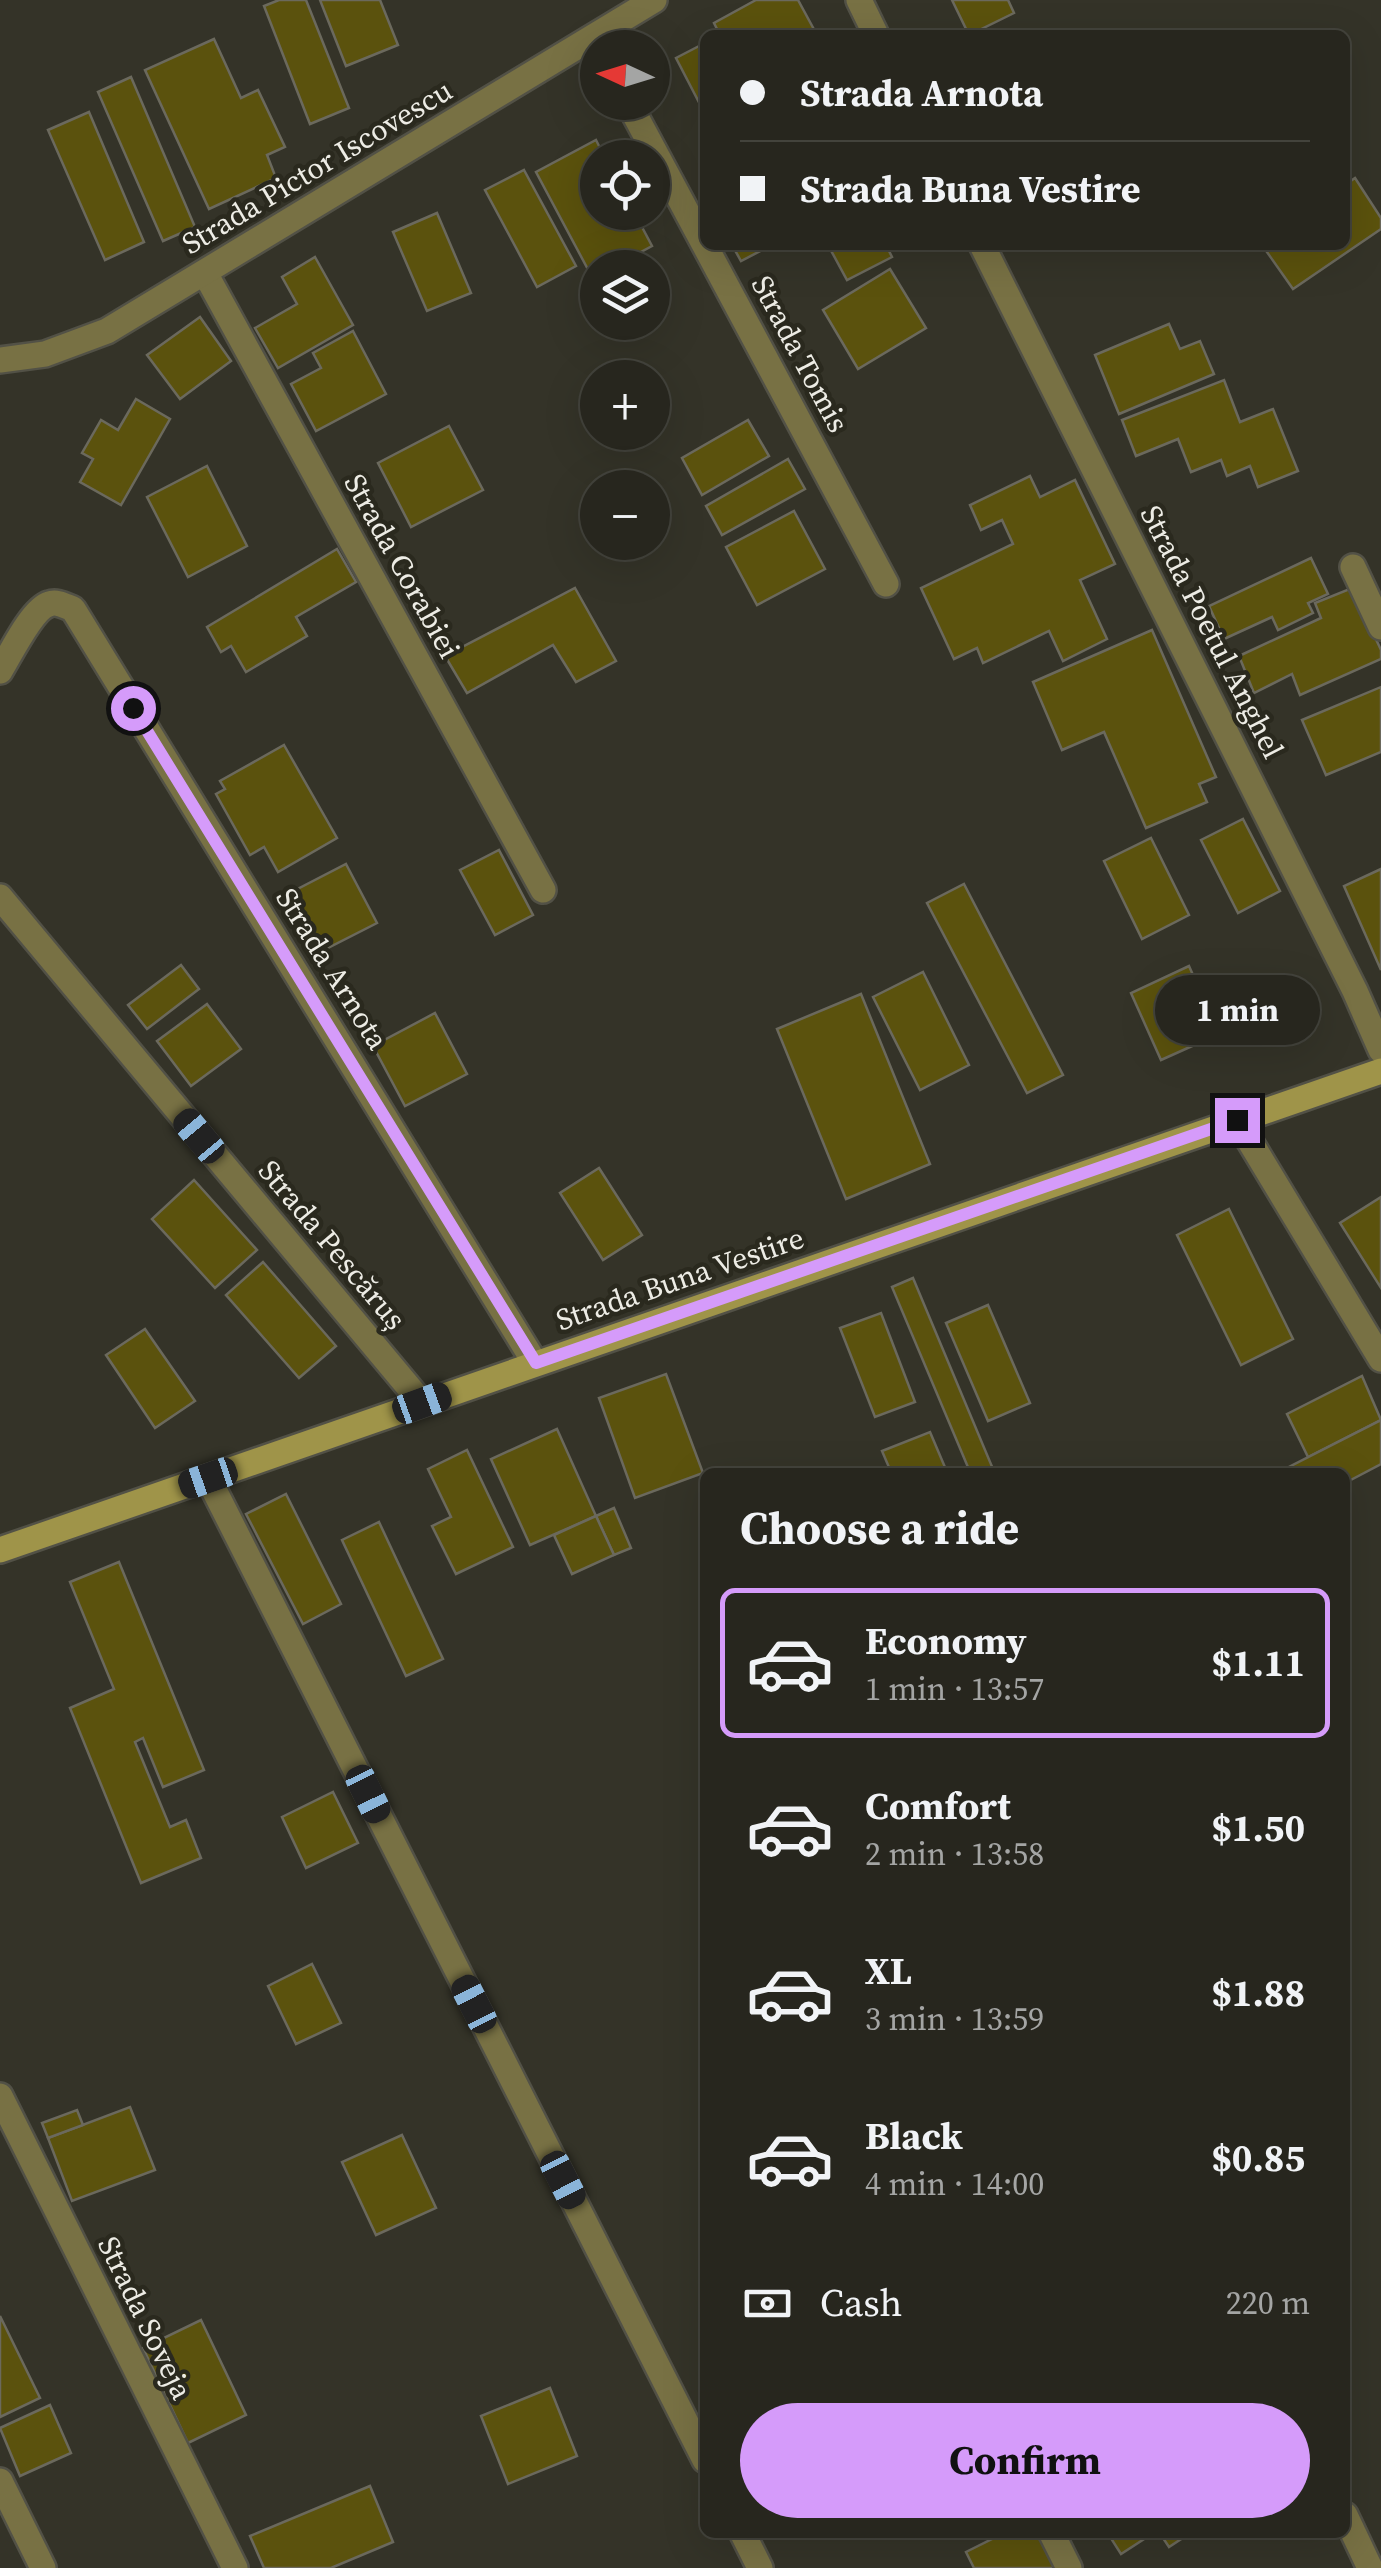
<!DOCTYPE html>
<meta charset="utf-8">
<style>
:root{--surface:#27261e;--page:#33322b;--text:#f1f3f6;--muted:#a4a5a4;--line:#43433c;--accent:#d59bfa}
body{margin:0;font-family:"Source Serif 4",serif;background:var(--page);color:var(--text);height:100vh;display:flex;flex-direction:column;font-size:38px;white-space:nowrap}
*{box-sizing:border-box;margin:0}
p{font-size:32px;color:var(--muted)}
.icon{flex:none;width:55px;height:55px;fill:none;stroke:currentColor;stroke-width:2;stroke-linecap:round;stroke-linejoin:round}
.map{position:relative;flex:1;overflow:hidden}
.panel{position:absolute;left:700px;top:1468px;width:650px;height:1070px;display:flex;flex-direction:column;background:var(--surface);border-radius:15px;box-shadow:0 10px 40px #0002,0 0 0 2px var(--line)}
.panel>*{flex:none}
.guide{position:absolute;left:700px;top:30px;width:650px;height:220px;border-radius:15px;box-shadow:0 10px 40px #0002,0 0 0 2px var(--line);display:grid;align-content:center;height:220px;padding:0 40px;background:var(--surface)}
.needle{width:65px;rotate:274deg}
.fabs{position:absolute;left:580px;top:30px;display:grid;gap:20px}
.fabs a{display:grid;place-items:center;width:90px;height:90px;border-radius:50%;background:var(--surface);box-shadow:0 10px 40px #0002,0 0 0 2px var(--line);font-size:50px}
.end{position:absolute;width:45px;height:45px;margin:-22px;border:12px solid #d59bfa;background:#111;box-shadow:0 0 0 5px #111}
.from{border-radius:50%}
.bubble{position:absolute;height:70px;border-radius:35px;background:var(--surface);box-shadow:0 10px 40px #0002,0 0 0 2px var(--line);font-size:32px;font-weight:700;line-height:70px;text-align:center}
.car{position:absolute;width:30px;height:60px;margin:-30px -15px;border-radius:12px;box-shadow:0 0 8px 2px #0007;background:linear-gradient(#222 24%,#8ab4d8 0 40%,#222 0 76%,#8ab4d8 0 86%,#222 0)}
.guide b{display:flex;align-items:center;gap:35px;height:95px;font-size:38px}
.guide b+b{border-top:2px solid var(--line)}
.guide i{width:25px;height:25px;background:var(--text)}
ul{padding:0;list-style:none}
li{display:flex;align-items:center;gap:30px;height:150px;margin:0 20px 15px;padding:0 20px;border:5px solid transparent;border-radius:15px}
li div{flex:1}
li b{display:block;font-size:38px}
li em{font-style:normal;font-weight:700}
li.on{border-color:var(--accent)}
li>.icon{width:90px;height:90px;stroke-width:1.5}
h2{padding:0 40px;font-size:45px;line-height:120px}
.pay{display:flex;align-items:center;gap:25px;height:110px;padding:0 40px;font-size:38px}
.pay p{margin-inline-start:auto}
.cta{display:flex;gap:20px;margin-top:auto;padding:20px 40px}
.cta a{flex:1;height:115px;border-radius:60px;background:var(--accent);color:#111;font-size:40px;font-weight:700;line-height:115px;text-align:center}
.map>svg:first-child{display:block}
.building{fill:#5b520d;stroke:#6b695d;stroke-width:2.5}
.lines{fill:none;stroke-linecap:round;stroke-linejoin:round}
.street-casing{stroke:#525146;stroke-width:30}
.secondary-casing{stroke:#525146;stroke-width:30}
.street{stroke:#787144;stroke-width:25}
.secondary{stroke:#9f9449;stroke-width:25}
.route{stroke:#d59bfa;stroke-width:12}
.labels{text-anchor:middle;stroke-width:9;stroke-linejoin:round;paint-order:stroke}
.street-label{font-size:30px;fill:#edece5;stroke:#2a291e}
</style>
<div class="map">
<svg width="1381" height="2568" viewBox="0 0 1381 2568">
<rect width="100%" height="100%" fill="#343328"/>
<g class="building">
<path d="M279 0H306L349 108 310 124 264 6Z"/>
<path d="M320 0H380L398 45 346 66Z"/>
<path d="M756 0H798L817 35H720L714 23Z"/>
<path d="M952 0H1008L1014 13 969 35Z"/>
<path d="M214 39 241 98 258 90 285 147 267 155 276 178 209 209 145 70Z"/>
<path d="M705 43V114L676 58Z"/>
<path d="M131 77 195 227 163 241 98 92Z"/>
<path d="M89 112 144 242 105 260 48 130Z"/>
<path d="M596 140 605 158H598V212H634L652 246 611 268H598V275L592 277 536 172Z"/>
<path d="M524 170 576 266 537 287 485 190Z"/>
<path d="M1355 178 1381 218V229L1293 289 1262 245H1345V185Z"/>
<path d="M437 213 471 293 427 311 393 232Z"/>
<path d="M732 245H772L741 261Z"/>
<path d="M828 245H886L892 257 847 280Z"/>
<path d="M315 257 353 325 278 368 255 328 297 304 282 277Z"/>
<path d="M890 269 926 328 858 369 823 310Z"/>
<path d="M200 317 231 361 180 399 147 355Z"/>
<path d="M1169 324 1180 349 1200 341 1214 374 1119 414 1095 355Z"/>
<path d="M353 331 386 394 316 431 291 384 321 368 313 353Z"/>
<path d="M1224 380 1240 422 1273 409 1298 471 1258 487 1250 466 1227 476 1221 460 1191 472 1178 439 1136 456 1122 420Z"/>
<path d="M136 399 170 419 121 505 80 482 93 459 82 453 101 420 118 430Z"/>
<path d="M748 420 769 456 702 495 682 458Z"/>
<path d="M449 426 483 490 411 527 378 463Z"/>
<path d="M788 459 805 489 722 535 706 506Z"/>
<path d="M207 466 247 546 188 577 147 497Z"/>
<path d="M1030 476 1040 497 1075 480 1115 564 1080 580 1107 639 1063 661 1049 631 983 663 977 648 954 659 921 588 1013 544 1002 520 981 530 970 505Z"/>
<path d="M794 511 825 569 757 605 726 547Z"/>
<path d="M337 549 356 582 296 617 307 636 246 672 231 646 221 652 207 627Z"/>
<path d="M1311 558 1328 594 1308 603 1313 613 1278 630 1272 617 1224 639 1209 606Z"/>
<path d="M575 588 616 661 576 682 553 645 467 693 445 656Z"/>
<path d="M1352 588 1381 650V659L1300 695 1292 674 1254 693 1239 656 1321 618 1315 603Z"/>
<path d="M1152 630 1216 777 1199 784 1207 802 1146 828 1104 732 1062 750 1033 682Z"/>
<path d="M1381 687V752L1326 775 1302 720Z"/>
<path d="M284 745 337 838 278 872 264 847 250 855 216 794 225 789 220 781Z"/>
<path d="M1243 819 1280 891 1238 913 1201 840Z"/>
<path d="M1151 838 1189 915 1142 939 1104 861Z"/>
<path d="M499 850 533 915 495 935 460 870Z"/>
<path d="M346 864 377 923 314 955 284 896Z"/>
<path d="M1381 869V970L1344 886Z"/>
<path d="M964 884 1063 1075 1027 1093 927 903Z"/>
<path d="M181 965 199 989 147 1029 128 1005Z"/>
<path d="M1189 966 1219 1034 1161 1060 1131 993Z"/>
<path d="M923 972 969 1065 920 1090 873 997Z"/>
<path d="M861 994 930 1164 846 1199 777 1029Z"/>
<path d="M207 1004 241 1049 191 1086 157 1041Z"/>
<path d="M435 1013 467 1074 405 1106 373 1046Z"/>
<path d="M599 1168 642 1235 603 1260 560 1193Z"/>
<path d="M194 1180 257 1250 215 1288 152 1219Z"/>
<path d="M1381 1197V1288L1340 1223Z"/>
<path d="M1229 1209 1293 1339 1241 1365 1177 1235Z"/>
<path d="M263 1262 336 1346 299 1378 226 1295Z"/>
<path d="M913 1278 993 1469 986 1472H970L892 1287Z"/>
<path d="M988 1305 1030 1403 988 1421 946 1323Z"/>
<path d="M881 1313 915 1402 875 1417 840 1328Z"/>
<path d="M145 1329 195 1401 155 1428 106 1355Z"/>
<path d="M666 1374 703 1473 635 1498 599 1398Z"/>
<path d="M1362 1376 1381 1420 1308 1457 1287 1414Z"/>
<path d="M1381 1420V1464L1345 1483V1472H1287L1285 1469Z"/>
<path d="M557 1429 596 1516 530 1545 491 1459Z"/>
<path d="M930 1432 947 1472H891L882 1451Z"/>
<path d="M467 1450 513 1547 456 1574 432 1526 451 1517 428 1469Z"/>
<path d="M286 1494 341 1604 303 1624 246 1514Z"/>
<path d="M614 1508 631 1548 614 1555 596 1516Z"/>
<path d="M596 1516 614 1555 572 1574 554 1535Z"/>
<path d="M379 1522 443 1659 406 1676 342 1540Z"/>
<path d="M119 1562 204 1770 163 1787 143 1738 135 1742 170 1827 186 1820 201 1858 141 1883 70 1708 114 1689 70 1582Z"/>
<path d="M333 1792 358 1843 306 1868 282 1817Z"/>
<path d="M312 1964 341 2023 296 2044 268 1986Z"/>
<path d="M130 2107 155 2170 72 2201 48 2138Z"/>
<path d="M77 2110 83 2125 48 2138 42 2123Z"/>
<path d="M402 2135 436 2208 376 2235 342 2162Z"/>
<path d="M0 2316 40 2398 0 2417Z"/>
<path d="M201 2320 246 2415 188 2443 143 2348Z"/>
<path d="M550 2388 577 2456 508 2484 481 2416Z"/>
<path d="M50 2405 71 2453 20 2476 0 2428Z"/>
<path d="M370 2486 393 2542 331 2568H264L250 2536Z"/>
<path d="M1006 2532H1039L1057 2568H974L966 2552Z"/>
<path d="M1107 2532H1155L1121 2554Z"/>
<path d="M1159 2532H1192L1169 2547Z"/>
</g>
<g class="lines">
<defs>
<g id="street">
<path d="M859 0 876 35"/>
<path d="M628 102 886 584"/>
<path d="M982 245 1355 991 1381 1050"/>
<path d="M205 273 543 890"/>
<path d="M0 360 45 354 107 331 654 0"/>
<path d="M1353 567 1381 627"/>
<path d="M0 671C10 655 32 609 49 604 57 601 65 606 73 609L535 1363"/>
<path d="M0 897 422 1403"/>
<path d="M1237 1120 1381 1359"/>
<path d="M208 1478 705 2460"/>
<path d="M0 2096 235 2568"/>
<path d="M0 2481 43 2568"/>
<path d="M1345 2515 1370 2568"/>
<path d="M742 2532 760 2568"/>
<path d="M1051 2532 1069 2568"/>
</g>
<path id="secondary" d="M0 1550 1381 1071"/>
</defs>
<use href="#street" class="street-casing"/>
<use href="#secondary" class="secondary-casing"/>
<use href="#street" class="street"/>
<use href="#secondary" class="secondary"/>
</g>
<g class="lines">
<path class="route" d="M133 708 536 1363 1237 1120"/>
</g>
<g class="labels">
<g class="street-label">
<text transform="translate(317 167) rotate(-31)" y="10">Strada Pictor Iscovescu</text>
<text transform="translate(800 354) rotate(62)" y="10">Strada Tomis</text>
<text transform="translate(402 566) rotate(61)" y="10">Strada Corabiei</text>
<text transform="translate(1212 632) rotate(63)" y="10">Strada Poetul Anghel</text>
<text transform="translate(332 969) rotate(58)" y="10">Strada Arnota</text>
<text transform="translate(332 1245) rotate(50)" y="10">Strada Pescăruș</text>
<text transform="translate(680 1279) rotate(-19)" y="10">Strada Buna Vestire</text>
<text transform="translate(145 2318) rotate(64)" y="10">Strada Soveja</text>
</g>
</g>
</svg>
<div class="fabs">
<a><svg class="needle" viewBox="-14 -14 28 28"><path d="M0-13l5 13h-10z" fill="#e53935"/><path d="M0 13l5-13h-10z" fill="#a4a5a4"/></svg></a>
<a><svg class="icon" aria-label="locate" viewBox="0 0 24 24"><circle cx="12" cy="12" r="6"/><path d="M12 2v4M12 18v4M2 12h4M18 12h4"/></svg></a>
<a><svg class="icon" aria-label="layers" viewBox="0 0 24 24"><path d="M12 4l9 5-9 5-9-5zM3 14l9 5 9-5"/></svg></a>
<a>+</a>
<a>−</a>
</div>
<i class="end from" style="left:133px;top:708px"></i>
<i class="end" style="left:1237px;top:1120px"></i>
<div class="bubble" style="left:1155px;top:975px;width:165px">1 min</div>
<i class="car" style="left:199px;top:1136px;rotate:320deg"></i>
<i class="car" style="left:422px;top:1403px;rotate:70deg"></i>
<i class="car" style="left:208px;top:1478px;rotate:251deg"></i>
<i class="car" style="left:368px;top:1794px;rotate:154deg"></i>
<i class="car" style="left:474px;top:2004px;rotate:333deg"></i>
<i class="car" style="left:563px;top:2180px;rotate:153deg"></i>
<div class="guide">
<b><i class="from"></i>Strada Arnota</b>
<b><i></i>Strada Buna Vestire</b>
</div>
<section class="panel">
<h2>Choose a ride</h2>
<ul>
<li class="on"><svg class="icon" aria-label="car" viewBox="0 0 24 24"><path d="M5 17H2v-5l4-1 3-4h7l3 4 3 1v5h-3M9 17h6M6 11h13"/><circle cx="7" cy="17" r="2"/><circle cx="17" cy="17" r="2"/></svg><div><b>Economy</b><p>1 min · 13:57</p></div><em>$1.11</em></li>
<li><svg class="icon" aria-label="car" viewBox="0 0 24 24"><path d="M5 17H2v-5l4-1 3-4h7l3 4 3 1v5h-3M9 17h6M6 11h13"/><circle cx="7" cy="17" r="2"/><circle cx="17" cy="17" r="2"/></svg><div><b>Comfort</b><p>2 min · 13:58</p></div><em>$1.50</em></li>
<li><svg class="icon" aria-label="car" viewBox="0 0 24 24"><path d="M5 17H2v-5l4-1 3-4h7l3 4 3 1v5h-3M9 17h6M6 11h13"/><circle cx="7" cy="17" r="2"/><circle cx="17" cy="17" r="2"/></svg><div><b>XL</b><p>3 min · 13:59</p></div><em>$1.88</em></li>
<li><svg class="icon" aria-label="car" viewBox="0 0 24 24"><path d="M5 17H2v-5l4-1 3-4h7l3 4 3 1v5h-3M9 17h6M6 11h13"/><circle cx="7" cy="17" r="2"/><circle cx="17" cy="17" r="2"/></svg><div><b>Black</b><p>4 min · 14:00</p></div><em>$0.85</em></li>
</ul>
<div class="pay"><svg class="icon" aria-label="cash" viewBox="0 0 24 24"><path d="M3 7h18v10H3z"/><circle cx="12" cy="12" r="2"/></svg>Cash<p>220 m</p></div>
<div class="cta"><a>Confirm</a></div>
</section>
</div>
